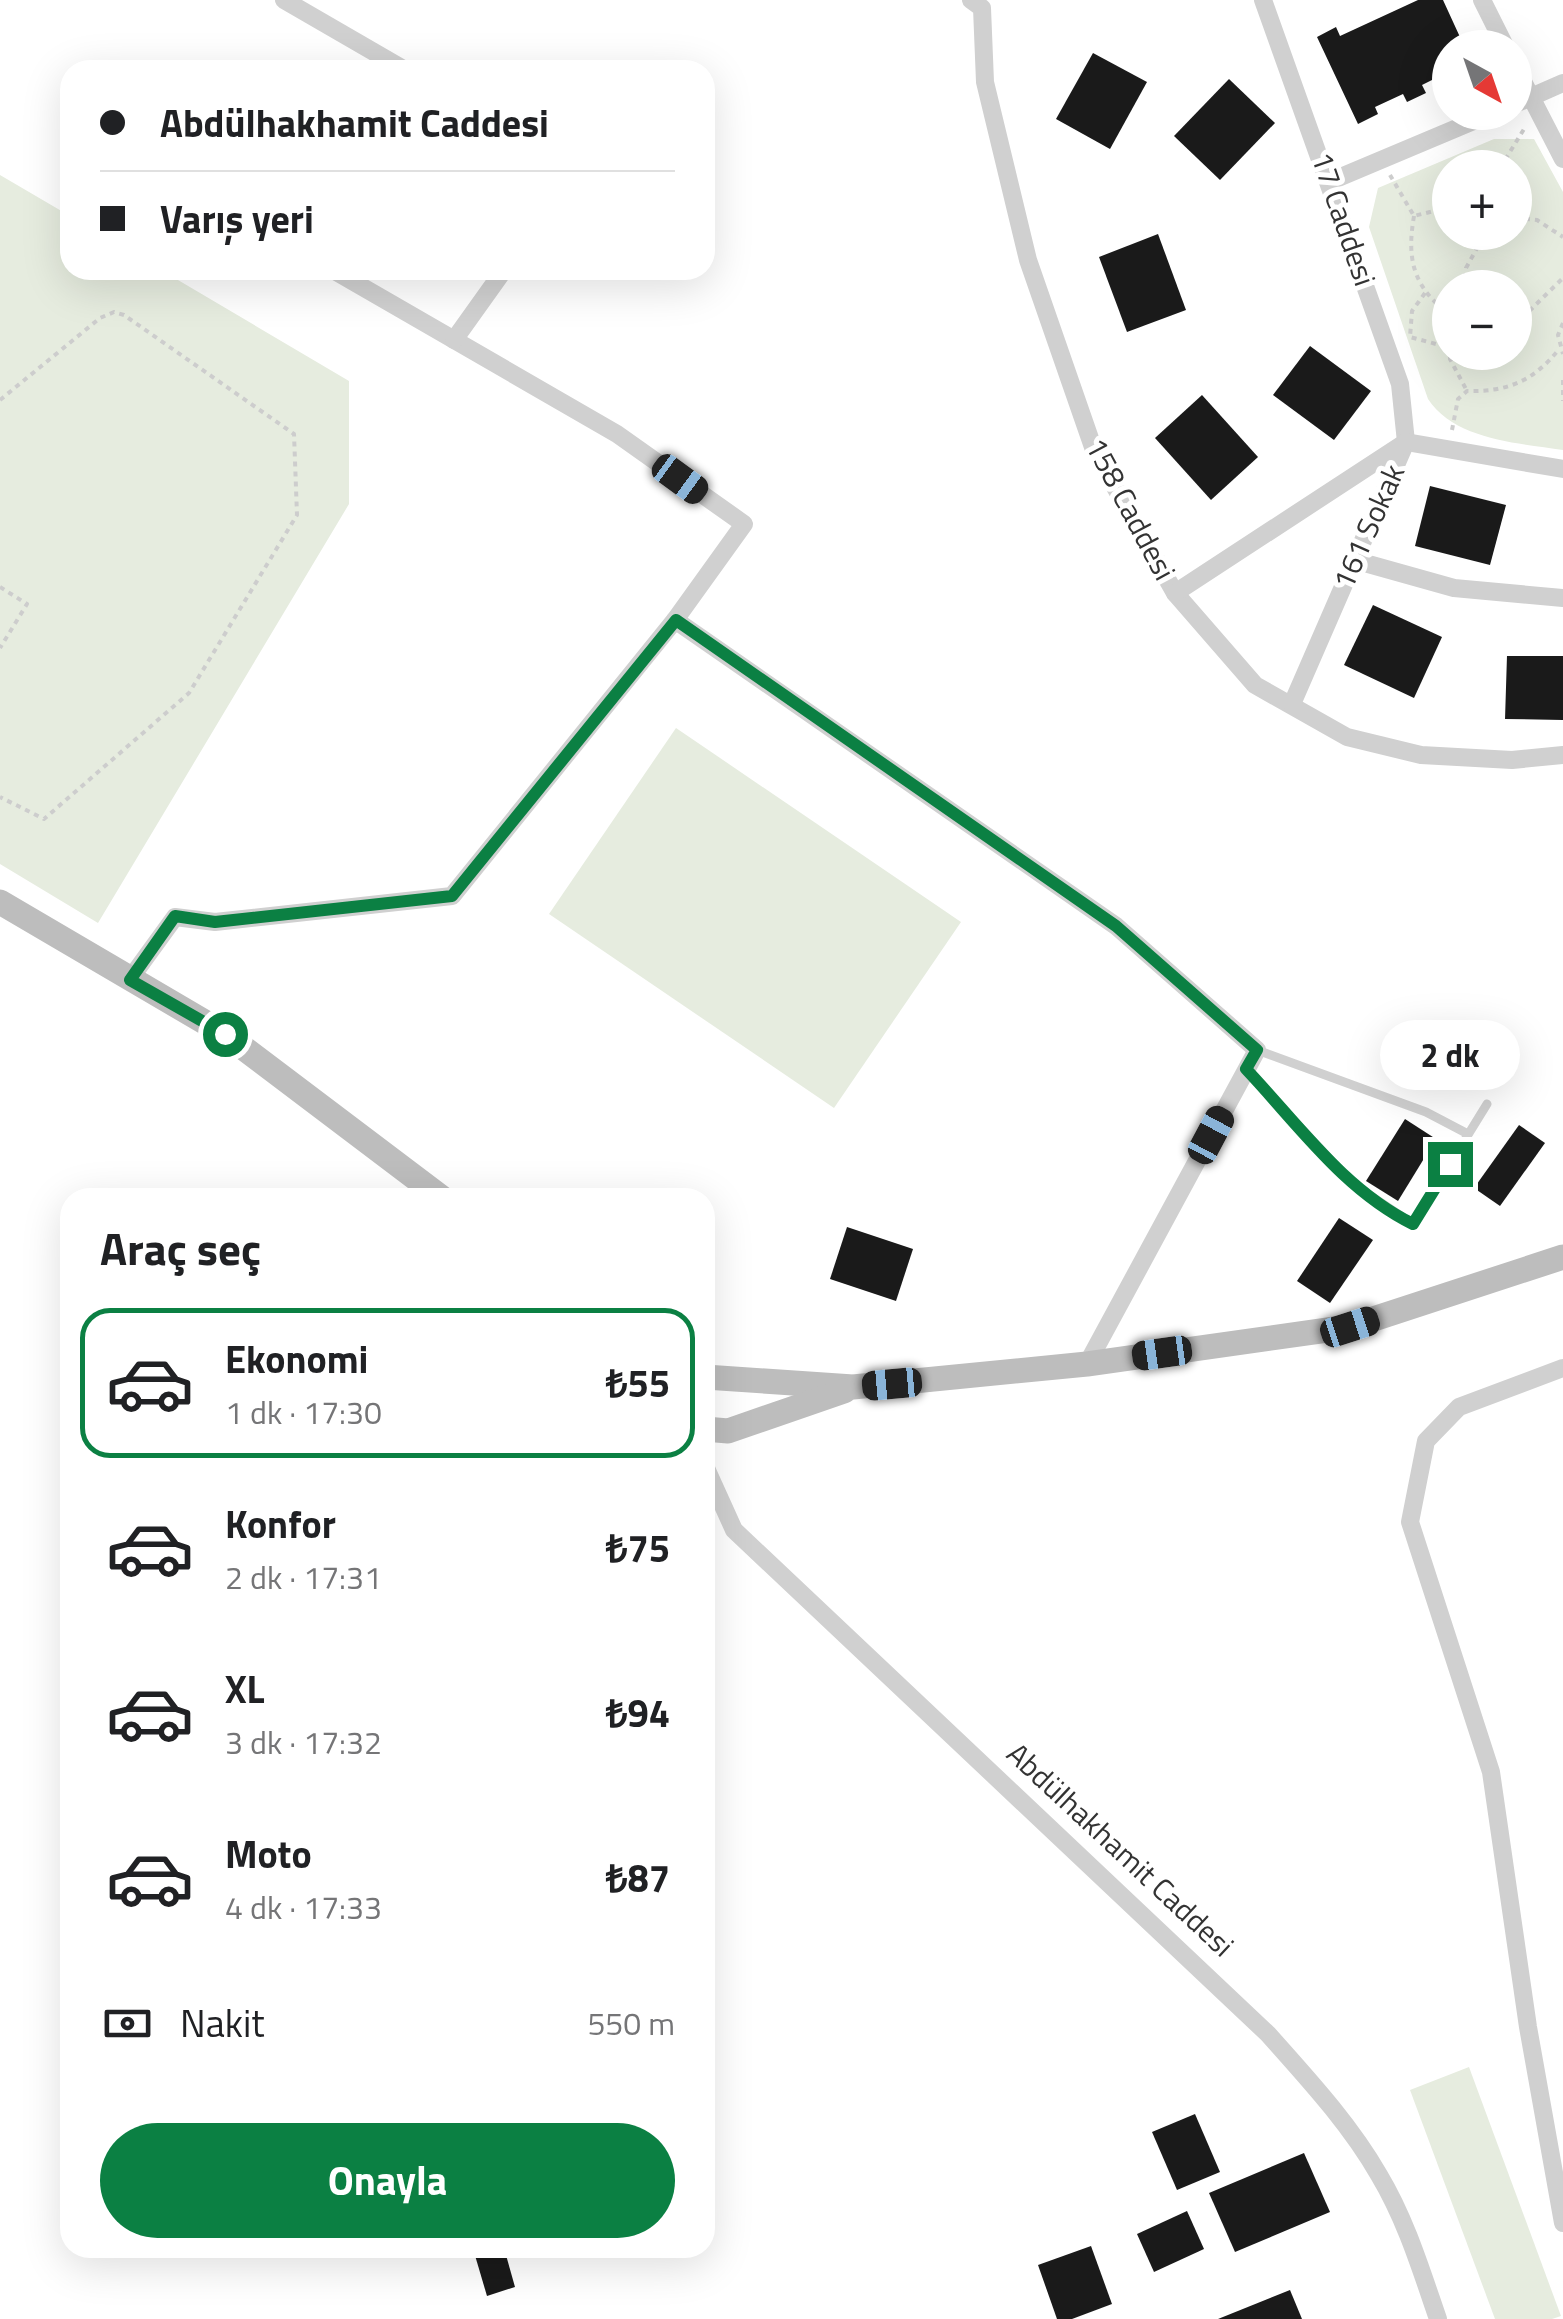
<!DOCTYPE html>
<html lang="tr">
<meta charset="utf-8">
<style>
:root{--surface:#fff;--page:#f2f2f2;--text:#202124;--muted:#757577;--line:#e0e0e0;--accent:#0b8043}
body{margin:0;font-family:"Titillium Web",sans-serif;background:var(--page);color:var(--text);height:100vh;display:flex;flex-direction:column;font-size:38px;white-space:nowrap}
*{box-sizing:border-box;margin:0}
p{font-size:32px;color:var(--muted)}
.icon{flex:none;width:55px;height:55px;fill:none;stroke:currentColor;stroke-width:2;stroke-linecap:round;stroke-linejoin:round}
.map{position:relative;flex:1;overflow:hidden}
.side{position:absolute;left:60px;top:1188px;width:655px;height:1070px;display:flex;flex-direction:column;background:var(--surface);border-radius:30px;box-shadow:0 10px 40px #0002}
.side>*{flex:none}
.banner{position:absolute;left:60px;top:60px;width:655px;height:220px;border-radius:30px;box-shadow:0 10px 40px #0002;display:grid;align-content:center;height:220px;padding:0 40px;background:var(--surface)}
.needle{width:65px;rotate:140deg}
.controls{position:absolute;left:1432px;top:30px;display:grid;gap:20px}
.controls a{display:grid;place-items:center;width:100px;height:100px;border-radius:50%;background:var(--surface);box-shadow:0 10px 40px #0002;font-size:50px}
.end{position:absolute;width:45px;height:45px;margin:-22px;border:12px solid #0b8043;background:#fff;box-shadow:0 0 0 5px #fff}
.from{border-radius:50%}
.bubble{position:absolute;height:70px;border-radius:35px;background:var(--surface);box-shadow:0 10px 40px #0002;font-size:32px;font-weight:700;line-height:70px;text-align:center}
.car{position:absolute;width:30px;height:60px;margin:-30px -15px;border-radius:12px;box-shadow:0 0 8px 2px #0007;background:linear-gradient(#222 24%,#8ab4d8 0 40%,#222 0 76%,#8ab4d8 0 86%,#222 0)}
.banner b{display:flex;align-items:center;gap:35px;height:95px;font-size:38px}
.banner b+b{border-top:2px solid var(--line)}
.banner i{width:25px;height:25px;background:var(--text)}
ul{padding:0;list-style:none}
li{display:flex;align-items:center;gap:30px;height:150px;margin:0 20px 15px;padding:0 20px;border:5px solid transparent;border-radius:30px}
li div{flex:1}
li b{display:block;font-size:38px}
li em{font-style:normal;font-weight:700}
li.on{border-color:var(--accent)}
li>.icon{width:90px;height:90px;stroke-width:1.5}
h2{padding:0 40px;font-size:45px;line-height:120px}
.pay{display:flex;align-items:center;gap:25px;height:110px;padding:0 40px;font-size:38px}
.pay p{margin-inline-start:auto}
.action{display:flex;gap:20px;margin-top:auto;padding:20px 40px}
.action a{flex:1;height:115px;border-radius:60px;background:var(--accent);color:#fff;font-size:40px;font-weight:700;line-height:115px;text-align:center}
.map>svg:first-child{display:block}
.green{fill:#e6ecdf;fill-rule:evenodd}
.building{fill:#1a1a1a}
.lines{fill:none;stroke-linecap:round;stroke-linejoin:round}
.path{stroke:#cdcdcd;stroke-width:4;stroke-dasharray:5 5;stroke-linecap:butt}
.service{stroke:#d0d0d0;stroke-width:9}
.minor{stroke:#d0d0d0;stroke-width:18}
.secondary{stroke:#bdbdbd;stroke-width:25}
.route{stroke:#0b8043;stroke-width:12}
.labels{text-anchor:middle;stroke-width:10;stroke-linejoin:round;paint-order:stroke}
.street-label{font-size:30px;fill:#333;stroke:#fff}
</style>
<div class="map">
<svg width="1563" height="2319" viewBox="0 0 1563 2319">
<rect width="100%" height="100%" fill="#fff"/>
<g class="green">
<path d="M1494 139H1534L1563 192V450C1518 443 1455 440 1428 399L1369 227 1378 188ZM1450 168H1515V232H1450ZM1450 288H1515V352H1450Z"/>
<path d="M0 175 70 216V270H161L349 381V504L98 923 0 864Z"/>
<path d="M676 728 961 922 834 1108 549 914Z"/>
<path d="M1469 2067 1561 2316 1552 2319H1495L1410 2090Z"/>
</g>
<g class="building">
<path d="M1418 0H1443L1465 48H1450V71L1422 85 1426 93 1407 102 1403 94 1375 107 1378 114 1358 124 1317 37 1336 27 1340 36Z"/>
<path d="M1093 53 1147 82 1110 149 1056 119Z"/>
<path d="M1229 79 1275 123 1220 180 1174 136Z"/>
<path d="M1158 234 1186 310 1127 332 1099 257Z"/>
<path d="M1310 346 1371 391 1334 440 1273 395Z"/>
<path d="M1202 395 1258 457 1211 500 1155 438Z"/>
<path d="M1430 486 1506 505 1490 565 1415 546Z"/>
<path d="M1373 605 1442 637 1414 698 1344 665Z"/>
<path d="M1507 656H1563V720L1505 719Z"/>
<path d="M1405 1119 1436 1139 1398 1201 1366 1181Z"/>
<path d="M1519 1125 1545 1143 1500 1206 1474 1188Z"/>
<path d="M1339 1218 1373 1240 1330 1303 1297 1281Z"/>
<path d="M847 1227 913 1249 896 1301 830 1279Z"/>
<path d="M1195 2114 1220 2172 1177 2190 1152 2132Z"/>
<path d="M1304 2153 1330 2212 1235 2252 1209 2193Z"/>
<path d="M1187 2211 1204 2249 1154 2272 1137 2234Z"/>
<path d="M1091 2246 1112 2304 1072 2319H1057L1038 2265Z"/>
<path d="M490 2248H504L515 2287 487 2296 474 2252Z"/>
<path d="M1290 2290 1302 2319H1218Z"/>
</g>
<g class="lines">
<g class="path">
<path d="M1500 168 1524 129"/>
<path d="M1390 175 1414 216 1450 207"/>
<path d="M1414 216C1408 251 1410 278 1437 304L1450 301"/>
<path d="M1515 218 1537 220 1563 237"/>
<path d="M1464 288 1466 268 1486 232"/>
<path d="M1425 293 1412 311 1410 337 1436 344 1448 341"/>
<path d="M1563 323 1558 335 1563 354"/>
<path d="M1515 325 1563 278"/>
<path d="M1450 337V359L1467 391"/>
<path d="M1563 380V401"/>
<path d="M0 400 100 318 114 312 124 315 294 434 297 515 189 693 44 819 0 797"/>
<path d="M1452 430 1458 399 1467 391C1507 392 1534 381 1559 349"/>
<path d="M0 587 27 604 0 648"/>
</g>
<g class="service">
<path d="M1257 1050 1426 1112 1468 1134"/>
<path d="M1246 1069 1353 1184 1413 1224 1487 1104"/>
</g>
<g class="minor">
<path d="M284 0 405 70"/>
<path d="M971 0 982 8 985 82 1028 260 1094 450 1175 593 1255 685 1347 737 1421 755 1512 760 1563 755"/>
<path d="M1263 0 1400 384 1406 442 1292 704"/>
<path d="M1482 0 1506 48"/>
<path d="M1515 66 1563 159"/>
<path d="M1515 104 1563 83"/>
<path d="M1331 181 1495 112"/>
<path d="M333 270 617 434 744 524 675 620"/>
<path d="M454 340 504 270"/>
<path d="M1406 442 1563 469"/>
<path d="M1354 560 1454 588 1563 598"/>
<path d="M1175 593 1406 442"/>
<path d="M130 979 175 917 215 922 452 896 675 620 1116 926 1257 1050 1087 1364"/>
<path d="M1563 1368 1459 1407 1426 1441 1410 1522 1491 1772 1528 2027 1563 2223"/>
<path d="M705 1466 734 1530 1268 2034C1308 2079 1349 2123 1379 2175 1406 2220 1421 2270 1438 2319"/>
</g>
<g class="secondary">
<path d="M0 902 225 1034 442 1198"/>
<path d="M705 1377 853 1387 1087 1364 1349 1327 1563 1257"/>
<path d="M705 1429 728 1431 844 1391"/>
</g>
</g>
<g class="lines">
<path class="route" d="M225 1034 130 980 175 916 215 922 452 896 676 620 1116 926 1257 1050 1246 1069C1298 1124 1344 1190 1413 1224L1450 1164"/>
</g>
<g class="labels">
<g class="street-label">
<text transform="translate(1343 219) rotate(71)" y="10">17 Caddesi</text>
<text transform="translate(1130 509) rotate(62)" y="10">158 Caddesi</text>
<text transform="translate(1369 527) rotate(-66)" y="10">161 Sokak</text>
<text transform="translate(1120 1850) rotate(43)" y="10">Abdülhakhamit Caddesi</text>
</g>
</g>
</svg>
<div class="controls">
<a><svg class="needle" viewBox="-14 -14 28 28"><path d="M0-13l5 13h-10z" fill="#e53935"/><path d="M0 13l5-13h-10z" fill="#757577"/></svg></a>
<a>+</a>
<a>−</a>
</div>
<i class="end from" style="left:225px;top:1034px"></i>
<i class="end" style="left:1450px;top:1164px"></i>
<div class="bubble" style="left:1380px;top:1020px;width:140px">2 dk</div>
<i class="car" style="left:680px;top:479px;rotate:126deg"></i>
<i class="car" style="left:1211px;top:1135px;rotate:28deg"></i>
<i class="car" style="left:1350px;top:1327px;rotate:72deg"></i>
<i class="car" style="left:1162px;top:1353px;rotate:262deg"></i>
<i class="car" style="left:892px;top:1384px;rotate:265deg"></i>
<div class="banner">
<b><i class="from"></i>Abdülhakhamit Caddesi</b>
<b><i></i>Varış yeri</b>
</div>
<section class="side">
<h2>Araç seç</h2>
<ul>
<li class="on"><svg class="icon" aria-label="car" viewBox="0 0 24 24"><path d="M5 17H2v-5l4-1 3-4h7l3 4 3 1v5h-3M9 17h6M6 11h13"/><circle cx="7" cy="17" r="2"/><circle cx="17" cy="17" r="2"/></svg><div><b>Ekonomi</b><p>1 dk · 17:30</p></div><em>₺55</em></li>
<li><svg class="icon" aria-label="car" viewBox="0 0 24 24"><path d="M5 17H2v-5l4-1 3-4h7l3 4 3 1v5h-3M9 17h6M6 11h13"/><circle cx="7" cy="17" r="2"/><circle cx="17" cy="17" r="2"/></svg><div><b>Konfor</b><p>2 dk · 17:31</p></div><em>₺75</em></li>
<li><svg class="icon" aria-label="car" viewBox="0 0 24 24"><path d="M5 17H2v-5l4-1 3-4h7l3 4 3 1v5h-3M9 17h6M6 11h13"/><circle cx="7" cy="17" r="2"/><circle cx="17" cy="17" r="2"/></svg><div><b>XL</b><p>3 dk · 17:32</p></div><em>₺94</em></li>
<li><svg class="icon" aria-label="car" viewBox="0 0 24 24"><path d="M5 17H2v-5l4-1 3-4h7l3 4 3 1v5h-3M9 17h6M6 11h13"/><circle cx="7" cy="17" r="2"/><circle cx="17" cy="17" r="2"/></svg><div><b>Moto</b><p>4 dk · 17:33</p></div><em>₺87</em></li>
</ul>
<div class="pay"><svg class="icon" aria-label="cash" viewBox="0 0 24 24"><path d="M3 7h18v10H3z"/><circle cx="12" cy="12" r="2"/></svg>Nakit<p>550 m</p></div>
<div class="action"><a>Onayla</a></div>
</section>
</div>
